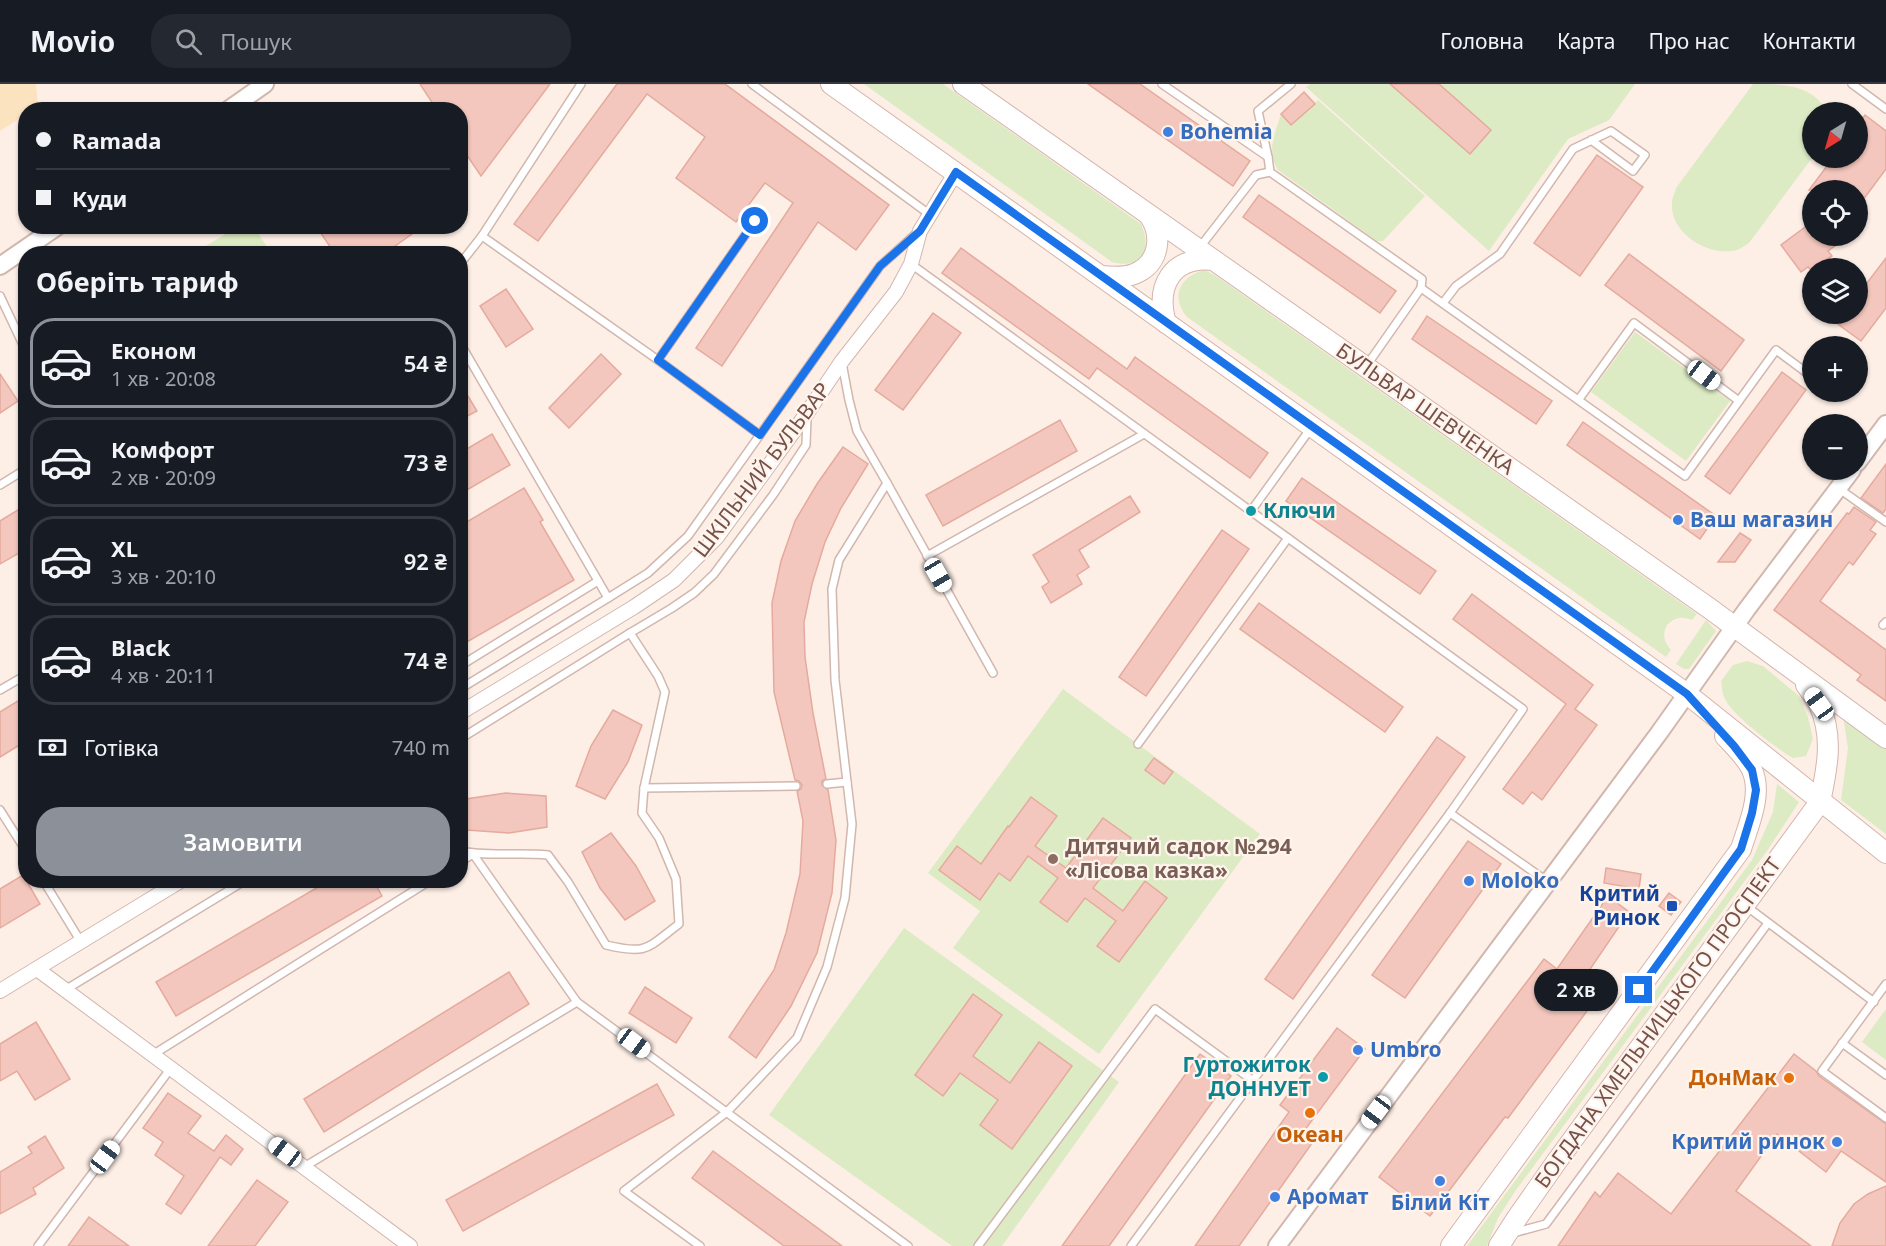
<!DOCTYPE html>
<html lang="uk">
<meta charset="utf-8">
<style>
:root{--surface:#171b24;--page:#242831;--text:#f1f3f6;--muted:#9ea1a6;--line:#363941;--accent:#8c9099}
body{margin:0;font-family:"Noto Sans",sans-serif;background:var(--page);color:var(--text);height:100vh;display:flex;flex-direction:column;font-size:22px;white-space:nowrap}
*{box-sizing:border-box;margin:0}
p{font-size:20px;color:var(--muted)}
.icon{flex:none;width:33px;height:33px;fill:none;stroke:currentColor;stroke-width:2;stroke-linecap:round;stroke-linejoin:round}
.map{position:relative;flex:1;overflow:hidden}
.side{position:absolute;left:18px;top:162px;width:450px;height:642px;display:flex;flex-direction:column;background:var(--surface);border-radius:24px;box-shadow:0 2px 4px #0004}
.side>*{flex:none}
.top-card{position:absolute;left:18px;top:18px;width:450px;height:132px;border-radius:24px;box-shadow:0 2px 4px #0004;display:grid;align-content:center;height:132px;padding:0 18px;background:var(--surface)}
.needle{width:39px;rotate:217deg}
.buttons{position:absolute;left:1802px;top:18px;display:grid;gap:12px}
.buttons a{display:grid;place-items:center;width:66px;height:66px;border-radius:50%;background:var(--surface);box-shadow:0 2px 4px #0004;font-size:30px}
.end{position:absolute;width:27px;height:27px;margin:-14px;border:8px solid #1a73e8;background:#fff;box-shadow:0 0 0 3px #fff}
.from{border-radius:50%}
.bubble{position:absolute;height:42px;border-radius:21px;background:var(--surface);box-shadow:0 2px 4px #0004;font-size:20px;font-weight:600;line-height:42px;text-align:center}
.car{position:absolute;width:18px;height:36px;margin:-18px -9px;border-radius:8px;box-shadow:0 0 4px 2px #0007;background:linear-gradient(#fff 24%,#345 0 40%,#fff 0 76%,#345 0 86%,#fff 0)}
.top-card b{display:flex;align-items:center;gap:21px;height:57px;font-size:22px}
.top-card b+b{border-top:2px solid var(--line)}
.top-card i{width:15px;height:15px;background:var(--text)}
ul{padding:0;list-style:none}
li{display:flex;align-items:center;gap:18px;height:90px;margin:0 12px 9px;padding:0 6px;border:3px solid var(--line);border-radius:24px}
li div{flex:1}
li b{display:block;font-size:22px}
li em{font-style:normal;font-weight:600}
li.on{border-color:var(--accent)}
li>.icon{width:54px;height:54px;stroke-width:1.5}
h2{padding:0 18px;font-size:27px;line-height:72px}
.pay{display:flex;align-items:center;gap:15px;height:66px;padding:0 18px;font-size:22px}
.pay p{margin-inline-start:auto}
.button{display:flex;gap:12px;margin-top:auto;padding:12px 18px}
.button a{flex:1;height:69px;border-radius:24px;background:var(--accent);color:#fff;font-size:24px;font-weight:600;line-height:69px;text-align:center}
header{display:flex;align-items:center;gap:36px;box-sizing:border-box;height:84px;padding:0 30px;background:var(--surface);border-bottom:2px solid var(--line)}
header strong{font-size:28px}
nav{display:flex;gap:33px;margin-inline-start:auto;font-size:21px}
.search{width:420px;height:54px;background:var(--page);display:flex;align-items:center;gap:15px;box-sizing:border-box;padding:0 21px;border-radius:24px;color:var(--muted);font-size:22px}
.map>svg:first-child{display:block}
.green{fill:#dcebc4}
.sand{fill:#fce3c0}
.building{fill:#f3c7bd;stroke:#e5aa9d;stroke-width:1.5}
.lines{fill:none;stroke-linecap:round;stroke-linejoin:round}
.service-casing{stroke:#d1b7ae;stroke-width:10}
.minor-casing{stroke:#d1b7ae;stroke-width:16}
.tertiary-casing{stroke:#d1b7ae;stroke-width:20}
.secondary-casing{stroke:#d4b5ac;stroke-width:22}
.service{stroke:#fff;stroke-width:7}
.minor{stroke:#fff;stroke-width:14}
.tertiary{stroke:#fff;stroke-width:16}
.secondary{stroke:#fff;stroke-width:20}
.route{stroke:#1a73e8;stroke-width:8}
.shop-dot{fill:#3f7fe0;stroke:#fff4ec;stroke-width:2}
.culture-dot{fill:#0f9aa8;stroke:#fff4ec;stroke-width:2}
.education-dot{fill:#8d6e63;stroke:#fff4ec;stroke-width:2}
.transit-dot{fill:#1a4fb4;stroke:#fff4ec;stroke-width:2}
.food-dot{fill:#e8710a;stroke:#fff4ec;stroke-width:2}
.labels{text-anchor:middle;stroke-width:4.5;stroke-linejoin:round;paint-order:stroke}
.shop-label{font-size:21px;font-weight:bold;fill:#366cbe;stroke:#fff4ec;text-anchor:start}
.street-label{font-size:21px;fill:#76514a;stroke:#fff4ec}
.culture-label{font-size:21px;font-weight:bold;fill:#0d838f;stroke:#fff4ec;text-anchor:start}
.education-label{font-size:21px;font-weight:bold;fill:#785e54;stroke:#fff4ec;text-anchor:start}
.transit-label{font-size:21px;font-weight:bold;fill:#164399;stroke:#fff4ec;text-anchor:end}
.food-label{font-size:21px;font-weight:bold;fill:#c56008;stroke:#fff4ec;text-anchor:end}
</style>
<header>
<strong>Movio</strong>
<div class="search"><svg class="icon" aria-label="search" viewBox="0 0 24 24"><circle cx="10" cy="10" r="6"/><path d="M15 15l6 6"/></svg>Пошук</div>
<nav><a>Головна</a><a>Карта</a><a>Про нас</a><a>Контакти</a></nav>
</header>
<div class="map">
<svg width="1886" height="1162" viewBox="0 0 1886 1162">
<rect width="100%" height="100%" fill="#fdefe6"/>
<g class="green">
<path d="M864 0H943L1141 140C1153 166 1141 186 1112 178Z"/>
<path d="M1310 0H1635L1609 36 1568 55 1489 167 1306 3Z"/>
<path d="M1753 0C1783 0 1813 0 1827 28H1812V74L1749 159C1744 162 1738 167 1732 167 1706 171 1669 148 1672 118 1672 114 1675 109 1676 104Z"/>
<path d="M1318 16 1425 112 1383 157H1377L1278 86C1266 67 1275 50 1281 30L1291 41Z"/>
<path d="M237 143H254L271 169H204L201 165Z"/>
<path d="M1205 186 1216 192 1697 530 1692 536C1682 532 1675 533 1667 541 1662 551 1664 558 1671 566L1666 573 1187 233C1170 212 1180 192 1205 186Z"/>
<path d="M1635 248 1730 317 1686 377 1591 308Z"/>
<path d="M1706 536 1716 547 1689 585H1684L1676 580Z"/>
<path d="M1747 577 1763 582 1799 612 1808 633 1813 655 1806 672 1793 674C1776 664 1733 632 1725 615 1722 610 1722 602 1721 597L1733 581Z"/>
<path d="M1063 605 1260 750 1099 970 953 864 980 827 928 789Z"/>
<path d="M1843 632 1886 664V750L1841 716 1848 664Z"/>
<path d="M1777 700 1799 718 1767 767 1516 1106 1498 1134 1487 1162H1467L1752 776 1773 728Z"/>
<path d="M904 844 1119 998 1002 1162H952L769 1031Z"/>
<path d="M1886 925V976L1862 958Z"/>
</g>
<path class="sand" d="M0 0H36L38 23 34 25 26 26 25 31 0 47Z"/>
<g class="building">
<path d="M420 0H550L481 92 460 61V26H437Z"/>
<path d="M617 0H725L889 121 856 166 818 138 722 282 696 264 793 119 765 99 736 138 676 94 705 53 647 10 538 157 514 140Z"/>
<path d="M1088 0H1140L1250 77 1233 102Z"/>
<path d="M1390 0H1439L1491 46 1470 70Z"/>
<path d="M1304 8 1315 20 1291 41 1281 30Z"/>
<path d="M1865 31 1886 47V85L1857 124V106H1809L1833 74H1857V42Z"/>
<path d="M1597 71 1643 103 1580 192 1534 159Z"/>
<path d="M1259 111 1396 207 1380 229 1243 133Z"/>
<path d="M1812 138V152H1829L1836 161 1828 167 1832 172 1812 184V187L1808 183 1801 188 1781 161Z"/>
<path d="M316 142H423L384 170H335Z"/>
<path d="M961 164 1127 285 1135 273 1268 369 1250 394 1097 284 1089 295 942 189Z"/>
<path d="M1629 170 1744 256 1721 287 1605 201Z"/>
<path d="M1886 174V224L1861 257 1824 230H1857V197L1864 203Z"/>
<path d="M506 205 533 245 506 263 480 222Z"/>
<path d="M933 229 961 249 903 326 875 306Z"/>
<path d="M1427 232 1552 317 1536 340 1412 255Z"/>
<path d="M601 270 621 290 569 344 549 324Z"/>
<path d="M1782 288 1806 306 1730 410 1705 392Z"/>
<path d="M0 290 18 317 0 329Z"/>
<path d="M460 299 477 327 460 336Z"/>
<path d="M1060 336 1077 367 943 442 926 411Z"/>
<path d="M1583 338 1716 432 1700 455 1567 361Z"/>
<path d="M492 350 510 381 460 410V369Z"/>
<path d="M843 363 868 380 841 424 825 458 812 500 804 538 805 573 813 629 826 695 822 697V701L828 706 836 756 832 809 817 869 791 922 756 974 729 953 774 886 786 849 800 790 803 737 797 707 801 705 802 701 799 697 795 696 774 608 772 519 781 477 795 437 817 400Z"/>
<path d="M1886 380V425L1883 429 1861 414Z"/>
<path d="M1302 394 1436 487 1420 510 1286 417Z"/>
<path d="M524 404 543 436 540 438 574 496 460 562V442Z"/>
<path d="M1130 412 1140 428 1079 466 1089 483 1077 491 1082 500 1051 519 1042 503 1049 498 1033 471Z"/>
<path d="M26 421V465L0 480V437Z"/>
<path d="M1854 423 1876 438 1870 446 1876 450 1853 481 1849 478 1820 517 1886 566V617L1857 596 1861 591 1774 526 1847 429 1849 430Z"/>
<path d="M1222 446 1249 465 1146 612 1119 593Z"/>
<path d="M1740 449 1751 456 1735 478H1718Z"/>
<path d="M1472 510 1593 601 1575 625 1597 641 1542 716 1532 708 1523 720 1503 705 1566 620 1453 535Z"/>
<path d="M1259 519 1403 623 1385 648 1240 545Z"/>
<path d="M26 612V657L0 673V628Z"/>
<path d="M613 626 642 641 628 678 605 715 576 702 591 662Z"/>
<path d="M1437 653 1465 673 1293 915 1265 895Z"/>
<path d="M1154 674 1173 688 1164 700 1145 686Z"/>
<path d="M506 709 546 712 547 743 509 749 467 746 466 715Z"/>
<path d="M1031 713 1057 732 1035 762 1066 784 1103 734 1131 754 1093 804 1123 827 1145 797 1167 814 1119 878 1097 862 1116 837 1085 814 1067 838 1040 818 1058 794 1028 772 1010 797 999 789 980 816 939 786 957 762 981 780 1008 742 1009 743Z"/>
<path d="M611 749 636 782 655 817 625 836 600 804 582 768Z"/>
<path d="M1468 757 1501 780 1405 914 1372 891Z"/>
<path d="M1606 784 1641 790 1639 805 1604 799Z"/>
<path d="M23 791 40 820 0 844V805Z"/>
<path d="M330 796H373L382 812 176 932 156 898Z"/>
<path d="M1669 809 1681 818 1671 831 1659 822Z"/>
<path d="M1608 812 1629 828 1584 894 1601 908 1508 1034 1505 1033 1430 1132 1379 1093 1544 875 1557 885Z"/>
<path d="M509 888 529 920 324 1048 304 1015Z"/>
<path d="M645 903 692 934 676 959 629 929Z"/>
<path d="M973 910 1002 931 973 972 1010 999 1039 958 1072 982 1012 1065 980 1041 998 1016 960 989 943 1012 915 991Z"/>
<path d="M36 938 70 995 35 1016 17 987 0 997V960Z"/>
<path d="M1337 944 1365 965 1304 1047 1315 1055 1239 1162H1195L1289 1028 1280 1021Z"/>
<path d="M1200 970 1231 992 1109 1162H1062Z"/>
<path d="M1794 970 1816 987 1819 992 1886 1040V1098L1841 1067 1826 1088 1777 1050 1736 1107 1811 1162H1558L1595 1108 1600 1113 1618 1089 1671 1130Z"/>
<path d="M657 1000 674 1031 463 1147 446 1116Z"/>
<path d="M168 1009 201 1032 188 1049 214 1067 226 1051 243 1065 231 1081 220 1073 181 1130 166 1120 184 1092 155 1071 163 1058 143 1044Z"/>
<path d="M45 1052 64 1084 33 1104 36 1110 0 1130V1088L32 1069 28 1063Z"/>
<path d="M713 1067 842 1162H784L692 1094Z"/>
<path d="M257 1096 288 1118 255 1162H208Z"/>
<path d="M1886 1102V1162H1832L1840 1139 1854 1120 1868 1110Z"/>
<path d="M89 1133 129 1162H68Z"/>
</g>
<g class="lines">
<defs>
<g id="service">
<path d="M752 0 929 130"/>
<path d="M1162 0 1268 73 1270 88 1422 195 1421 204 1367 281"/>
<path d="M1852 0 1886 25"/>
<path d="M1268 73 1258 27 1291 0"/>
<path d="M482 152 658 276 760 351"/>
<path d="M1200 163 1256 91 1270 88"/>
<path d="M460 180 482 152 581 0"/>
<path d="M911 180 1523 625 1450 729 1548 798"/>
<path d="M1421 204 1685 392 1739 317"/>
<path d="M0 212 26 267"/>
<path d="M1443 219 1456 202 1500 170 1573 65 1611 47 1645 71 1633 87 1591 56"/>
<path d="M460 259 608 514 648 489 688 452 880 182 918 148"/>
<path d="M658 276 755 137"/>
<path d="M1579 315 1634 239 1739 317 1776 266 1811 292"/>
<path d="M887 399 993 589"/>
<path d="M0 401 26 385"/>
<path d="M1838 404 1886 438"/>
<path d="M1251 427 1311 344"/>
<path d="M927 472 1144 350"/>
<path d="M1883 541 1886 538"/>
<path d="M460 582 598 497"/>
<path d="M460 605 608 514"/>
<path d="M0 606 26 591"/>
<path d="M460 655 630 549"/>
<path d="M1138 660 1288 454"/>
<path d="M827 700 847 698"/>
<path d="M796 702 644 704 665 608 658 592 630 549 672 524 694 509 714 490 773 411 806 361 807 334"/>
<path d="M0 726 26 767"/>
<path d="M460 767C488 773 519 768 548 771L568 798 606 861C648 871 647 864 679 840L676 795 659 754 642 729 644 704"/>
<path d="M460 778 473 770 577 918"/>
<path d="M43 796 81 858"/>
<path d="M1746 822 1874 918"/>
<path d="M1886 900 1822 987 1886 1034"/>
<path d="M65 906 246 796"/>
<path d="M1842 959 1886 991"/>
<path d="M154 970 431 796"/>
<path d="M304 1083 577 918 908 1162"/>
<path d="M1513 1149 1546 1140 1768 839"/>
<path d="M38 1162 171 984"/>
<path d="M700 1162 624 1107 727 1028 797 954 827 883 845 814 852 740 835 596 832 505 839 476 887 399 857 347 849 316 842 279"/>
<path d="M978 1162 1155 925 1252 996"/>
<path d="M1131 1162 1450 729"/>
</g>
<g id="minor">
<path d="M460 629 634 523 674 496 717 453 807 329 842 277 896 208 911 180 920 147 956 88"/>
<path d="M37 885 410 1162"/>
<path d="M0 907 182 796"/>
</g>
<g id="tertiary">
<path d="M228 26 265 0"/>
<path d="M0 182 58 142"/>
<path d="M1857 379 1886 340"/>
<path d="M1277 1162 1659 649 1747 525 1852 386"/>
</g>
<g id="secondary">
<path d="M831 0 1687 610 1886 769"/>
<path d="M963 0 1709 524 1886 654"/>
<path d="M1101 192C1112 193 1124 194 1134 190 1160 180 1163 151 1149 131"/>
<path d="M1166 239C1155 202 1172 172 1213 176"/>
<path d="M1451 1162 1741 765C1748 742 1763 710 1752 686 1747 674 1734 662 1725 652"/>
<path d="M1499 1162 1517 1134 1557 1077 1820 718C1827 685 1834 653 1819 620 1816 614 1810 607 1806 601"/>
</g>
</defs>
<use href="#service" class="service-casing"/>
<use href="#minor" class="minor-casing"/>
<use href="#tertiary" class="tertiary-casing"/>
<use href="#secondary" class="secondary-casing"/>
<use href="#service" class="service"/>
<use href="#minor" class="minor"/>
<use href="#tertiary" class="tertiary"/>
<use href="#secondary" class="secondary"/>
</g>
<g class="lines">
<path class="route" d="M755 137 658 276 760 351 880 182 920 147 956 88 1687 610 1734 662 1752 686 1756 706 1752 729 1741 765 1639 906"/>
</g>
<g class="shop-dot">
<circle cx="1168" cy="48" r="6"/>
<circle cx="1678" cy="436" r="6"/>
<circle cx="1469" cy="797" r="6"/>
<circle cx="1358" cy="966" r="6"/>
<circle cx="1837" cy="1058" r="6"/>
<circle cx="1440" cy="1097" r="6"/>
<circle cx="1275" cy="1113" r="6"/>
</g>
<g class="culture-dot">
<circle cx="1251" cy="427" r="6"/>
<circle cx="1323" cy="993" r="6"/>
</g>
<circle class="education-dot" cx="1053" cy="775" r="6"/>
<rect class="transit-dot" x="1666" y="816" width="12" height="12" rx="3"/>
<g class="food-dot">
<circle cx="1789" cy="994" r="6"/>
<circle cx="1310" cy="1029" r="6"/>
</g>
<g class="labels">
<g class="shop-label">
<text x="1180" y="55">Bohemia</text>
<text x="1690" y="443">Ваш магазин</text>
<text x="1481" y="804">Moloko</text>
<text x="1370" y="973">Umbro</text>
<text x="1825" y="1065" text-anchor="end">Критий ринок</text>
<text x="1287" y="1120">Аромат</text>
<text x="1440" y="1126" text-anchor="middle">Білий Кіт</text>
</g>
<g class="street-label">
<text transform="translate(1425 325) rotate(35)" y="7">БУЛЬВАР ШЕВЧЕНКА</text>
<text transform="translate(762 386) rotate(-53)" y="7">ШКІЛЬНИЙ БУЛЬВАР</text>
<text transform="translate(1658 939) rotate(-54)" y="7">БОГДАНА ХМЕЛЬНИЦЬКОГО ПРОСПЕКТ</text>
</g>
<g class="culture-label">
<text x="1263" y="434">Ключи</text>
<text x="1311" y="988" text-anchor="end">Гуртожиток<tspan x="1311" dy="24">ДОННУЕТ</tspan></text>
</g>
<g class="education-label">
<text x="1065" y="770">Дитячий садок №294<tspan x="1065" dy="24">«Лісова казка»</tspan></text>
</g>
<g class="transit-label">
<text x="1660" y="817">Критий<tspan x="1660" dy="24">Ринок</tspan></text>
</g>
<g class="food-label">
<text x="1777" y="1001">ДонМак</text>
<text x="1310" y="1058" text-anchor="middle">Океан</text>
</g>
</g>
</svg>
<div class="buttons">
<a><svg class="needle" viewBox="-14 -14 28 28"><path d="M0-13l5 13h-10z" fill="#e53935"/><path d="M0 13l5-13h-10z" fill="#9ea1a6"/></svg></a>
<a><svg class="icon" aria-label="locate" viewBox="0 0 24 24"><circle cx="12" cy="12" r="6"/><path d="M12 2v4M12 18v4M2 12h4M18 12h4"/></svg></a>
<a><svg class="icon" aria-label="layers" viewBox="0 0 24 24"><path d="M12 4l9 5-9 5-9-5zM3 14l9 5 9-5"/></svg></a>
<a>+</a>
<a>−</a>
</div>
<i class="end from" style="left:755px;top:137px"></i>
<i class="end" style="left:1639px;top:906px"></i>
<div class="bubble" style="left:1534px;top:885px;width:84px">2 хв</div>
<i class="car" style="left:1704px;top:291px;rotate:127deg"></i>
<i class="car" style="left:938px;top:491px;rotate:150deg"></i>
<i class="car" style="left:1819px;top:620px;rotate:324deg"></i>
<i class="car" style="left:634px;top:959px;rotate:127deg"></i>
<i class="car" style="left:1376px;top:1028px;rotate:217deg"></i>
<i class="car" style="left:285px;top:1068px;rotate:307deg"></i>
<i class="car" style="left:105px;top:1073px;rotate:37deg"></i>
<div class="top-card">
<b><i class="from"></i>Ramada</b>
<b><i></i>Куди</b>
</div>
<section class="side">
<h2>Оберіть тариф</h2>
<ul>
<li class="on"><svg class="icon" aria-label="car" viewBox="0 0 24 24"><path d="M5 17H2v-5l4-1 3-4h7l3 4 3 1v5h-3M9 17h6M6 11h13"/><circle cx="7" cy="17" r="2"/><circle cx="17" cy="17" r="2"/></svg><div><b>Економ</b><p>1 хв · 20:08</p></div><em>54 ₴</em></li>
<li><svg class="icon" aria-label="car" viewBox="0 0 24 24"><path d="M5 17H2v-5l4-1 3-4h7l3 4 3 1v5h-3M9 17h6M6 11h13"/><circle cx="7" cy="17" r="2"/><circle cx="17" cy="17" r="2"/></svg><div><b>Комфорт</b><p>2 хв · 20:09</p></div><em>73 ₴</em></li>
<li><svg class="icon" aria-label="car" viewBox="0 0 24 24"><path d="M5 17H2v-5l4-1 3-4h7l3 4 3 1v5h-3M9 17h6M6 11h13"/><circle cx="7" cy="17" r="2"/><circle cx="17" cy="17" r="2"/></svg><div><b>XL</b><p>3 хв · 20:10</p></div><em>92 ₴</em></li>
<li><svg class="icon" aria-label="car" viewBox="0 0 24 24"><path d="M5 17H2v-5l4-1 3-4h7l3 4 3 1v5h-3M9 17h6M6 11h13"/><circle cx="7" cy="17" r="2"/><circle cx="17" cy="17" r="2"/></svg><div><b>Black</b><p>4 хв · 20:11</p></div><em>74 ₴</em></li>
</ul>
<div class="pay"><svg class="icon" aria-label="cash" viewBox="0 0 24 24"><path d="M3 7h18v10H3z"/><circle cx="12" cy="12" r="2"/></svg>Готівка<p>740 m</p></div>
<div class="button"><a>Замовити</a></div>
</section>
</div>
